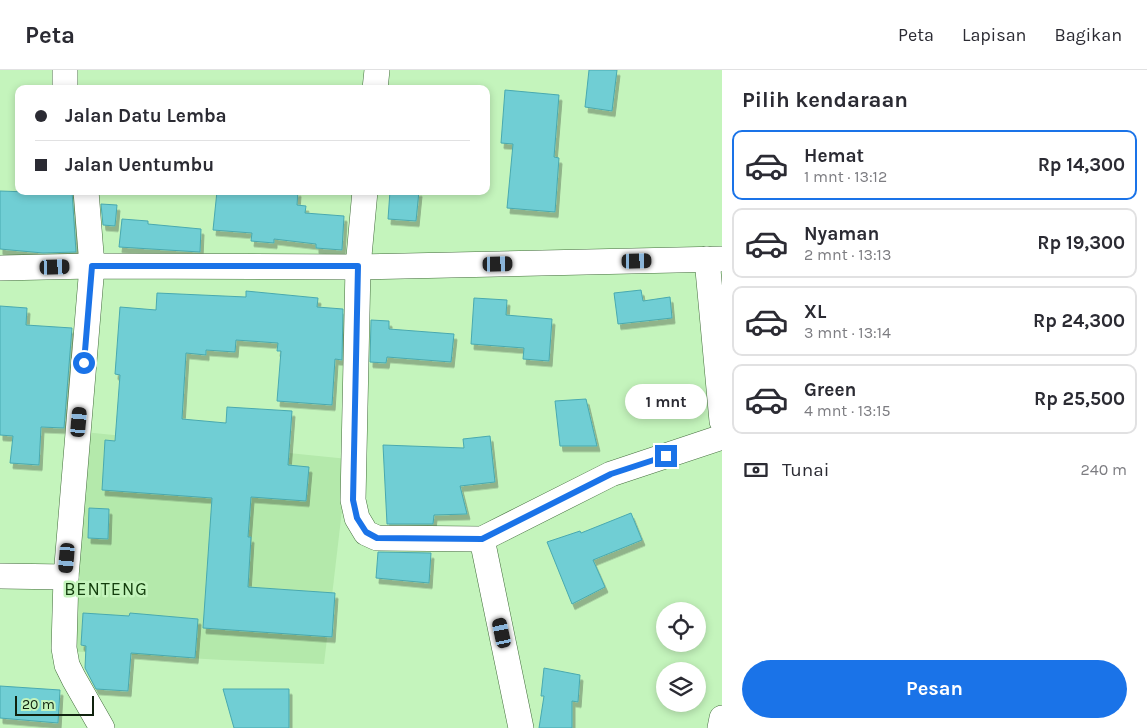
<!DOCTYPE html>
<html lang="id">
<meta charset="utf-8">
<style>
:root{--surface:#fff;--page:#f2f2f3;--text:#2b2b33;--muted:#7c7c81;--line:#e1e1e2;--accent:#1a73e8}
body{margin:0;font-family:Karla,sans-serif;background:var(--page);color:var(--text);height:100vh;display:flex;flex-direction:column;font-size:19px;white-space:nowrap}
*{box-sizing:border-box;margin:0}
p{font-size:16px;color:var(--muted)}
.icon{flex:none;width:28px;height:28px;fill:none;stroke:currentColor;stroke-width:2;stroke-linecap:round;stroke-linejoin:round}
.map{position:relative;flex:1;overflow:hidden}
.sheet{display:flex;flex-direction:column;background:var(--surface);width:425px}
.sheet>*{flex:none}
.top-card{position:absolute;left:15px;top:15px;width:475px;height:110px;border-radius:10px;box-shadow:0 2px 8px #0003;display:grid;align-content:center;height:110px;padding:0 20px;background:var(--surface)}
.tools{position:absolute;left:656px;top:532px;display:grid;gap:10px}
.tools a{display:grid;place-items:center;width:50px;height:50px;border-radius:50%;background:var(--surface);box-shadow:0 2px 8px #0003;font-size:25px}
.scale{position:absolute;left:15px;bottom:12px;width:79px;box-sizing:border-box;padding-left:5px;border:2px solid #10220e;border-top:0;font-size:14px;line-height:18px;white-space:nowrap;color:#10220e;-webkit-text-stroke:4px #c4f4bc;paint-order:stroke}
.end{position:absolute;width:22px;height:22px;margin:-11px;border:6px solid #1a73e8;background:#fff;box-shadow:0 0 0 2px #fff}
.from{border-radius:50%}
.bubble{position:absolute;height:35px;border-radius:18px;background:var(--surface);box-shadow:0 2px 8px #0003;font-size:16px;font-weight:700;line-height:35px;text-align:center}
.car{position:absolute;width:15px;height:30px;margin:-15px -8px;border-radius:6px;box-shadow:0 0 4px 1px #0007;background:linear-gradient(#222 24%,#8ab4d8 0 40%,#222 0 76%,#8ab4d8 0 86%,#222 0)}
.top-card b{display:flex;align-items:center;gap:18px;height:48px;font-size:19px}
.top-card b+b{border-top:1px solid var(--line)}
.top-card i{width:12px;height:12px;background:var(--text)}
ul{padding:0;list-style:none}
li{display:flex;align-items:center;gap:15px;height:70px;margin:0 10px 8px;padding:0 10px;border:2px solid var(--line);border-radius:10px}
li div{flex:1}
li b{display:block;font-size:19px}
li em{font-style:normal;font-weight:700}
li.selected{border-color:var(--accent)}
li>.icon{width:45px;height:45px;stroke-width:1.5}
h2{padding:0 20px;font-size:22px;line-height:60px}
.pay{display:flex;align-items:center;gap:12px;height:55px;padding:0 20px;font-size:19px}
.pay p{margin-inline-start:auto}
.action{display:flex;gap:10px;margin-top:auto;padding:10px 20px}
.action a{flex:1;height:58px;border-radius:30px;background:var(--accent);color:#fff;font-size:20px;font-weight:700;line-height:58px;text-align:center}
header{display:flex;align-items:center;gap:30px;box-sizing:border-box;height:70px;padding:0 25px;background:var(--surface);border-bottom:1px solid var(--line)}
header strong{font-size:24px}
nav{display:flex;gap:28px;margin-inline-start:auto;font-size:18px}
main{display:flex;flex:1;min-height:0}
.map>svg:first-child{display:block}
.built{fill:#b4e9ab}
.building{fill:#6fced4;stroke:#49a9af;filter:url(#shadow)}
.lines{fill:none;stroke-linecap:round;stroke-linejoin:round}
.minor-casing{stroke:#436d3c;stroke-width:26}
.minor{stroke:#fff;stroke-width:25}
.route{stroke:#1a73e8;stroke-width:6}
.labels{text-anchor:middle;stroke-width:5;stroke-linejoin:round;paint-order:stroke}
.quarter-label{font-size:18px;letter-spacing:1px;fill:#133d0c;stroke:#c4f4bc}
</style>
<header>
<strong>Peta</strong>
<nav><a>Peta</a><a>Lapisan</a><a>Bagikan</a></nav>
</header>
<main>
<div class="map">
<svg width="722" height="658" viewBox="0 0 722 658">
<defs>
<filter id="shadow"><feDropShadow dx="3" dy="5.5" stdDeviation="0" flood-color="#0004"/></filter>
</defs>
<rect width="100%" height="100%" fill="#c4f4bc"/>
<path class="built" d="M84 362 348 389 324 594 223 590 66 581Z"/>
<g class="building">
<path d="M589 0H617L612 41 585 37Z"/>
<path d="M505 20 559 25 554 87 559 88 555 142 507 138 513 74 501 73Z"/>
<path d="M0 121 57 123V121H72L76 182 43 183 0 179Z"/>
<path d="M217 121H298L297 135 306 136 305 143 344 146 342 180 316 178V174L274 169V173L251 171 252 163 213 160Z"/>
<path d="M390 121H419L416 151 388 149Z"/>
<path d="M101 134 117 135 115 156 103 155Z"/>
<path d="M122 149 148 151V154L201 159 200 182 119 177Z"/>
<path d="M641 220 643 231 670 227 672 248 618 254 614 223Z"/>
<path d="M246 221 318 228 317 237 343 239 342 290 335 289 332 335 277 331 281 281H277L278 273 236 270 235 282 206 280V285L186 283 182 349 226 353 227 337 292 341 288 395 309 397 306 431 251 427 248 467H251L248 517 335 523 332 567 203 558 212 428 102 420 105 370 115 371 120 305 115 304 120 237 156 240 157 223 246 227Z"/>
<path d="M474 228 507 230 506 245 552 249 549 291 523 289 524 278 471 274Z"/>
<path d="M0 236 27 238 26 255 72 258 64 358 41 357 39 395 10 393 13 366 0 365Z"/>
<path d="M371 250 389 251V259L454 264 451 292 387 287 386 293 370 292Z"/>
<path d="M586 329 597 376H560L555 331Z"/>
<path d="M490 366 495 412 460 416 467 444 434 445 433 454H387L383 375 464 378 463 369Z"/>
<path d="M89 438 109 439 108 469 88 468Z"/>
<path d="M631 443 642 470 593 490 605 517 572 534 547 472 580 461 581 463Z"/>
<path d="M378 482 431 483 429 513 376 508Z"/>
<path d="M83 543 129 546 130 543 198 549 195 588 131 583 128 621 96 619 85 598 86 576 81 575Z"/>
<path d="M544 598 580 605 578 632 572 631V658H539L544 626H541Z"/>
<path d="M0 616 60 620 58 653 0 648Z"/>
<path d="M223 619H289V658H234Z"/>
</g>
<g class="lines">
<defs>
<g id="minor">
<path d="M65 0V19"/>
<path d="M375 19 377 0"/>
<path d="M86 121 92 196 66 507 64 578 67 595 74 609 102 658"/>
<path d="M365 121 358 197 353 430 357 448 366 463 377 468 482 469 611 404 722 367"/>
<path d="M707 189 722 351"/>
<path d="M0 198 92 196 358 197 722 189"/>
<path d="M482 469 521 658"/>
<path d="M0 506 66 507"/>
<path d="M720 658 722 648"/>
</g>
</defs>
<use href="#minor" class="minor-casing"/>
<use href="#minor" class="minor"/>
</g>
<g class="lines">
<path class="route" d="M84 293 92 196H358L353 430 357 448 366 462 377 468 482 469 611 404 666 386"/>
</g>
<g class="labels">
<g class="quarter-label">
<text x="106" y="525">BENTENG</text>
</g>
</g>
</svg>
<div class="tools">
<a><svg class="icon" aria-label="locate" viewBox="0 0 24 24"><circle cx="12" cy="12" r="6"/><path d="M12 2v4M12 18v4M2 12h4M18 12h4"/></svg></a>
<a><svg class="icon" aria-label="layers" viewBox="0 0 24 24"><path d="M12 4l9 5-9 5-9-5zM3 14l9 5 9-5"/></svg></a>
</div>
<div class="scale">20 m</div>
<i class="end from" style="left:84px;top:293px"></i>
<i class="end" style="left:666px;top:386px"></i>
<div class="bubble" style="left:625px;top:314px;width:82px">1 mnt</div>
<i class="car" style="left:637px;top:191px;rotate:89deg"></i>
<i class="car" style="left:498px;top:194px;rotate:89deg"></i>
<i class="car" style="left:55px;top:197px;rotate:88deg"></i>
<i class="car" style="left:79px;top:352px;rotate:5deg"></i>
<i class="car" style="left:67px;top:488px;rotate:185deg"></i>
<i class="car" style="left:502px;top:563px;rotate:348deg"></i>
<div class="top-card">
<b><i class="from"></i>Jalan Datu Lemba</b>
<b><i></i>Jalan Uentumbu</b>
</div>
</div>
<section class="sheet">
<h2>Pilih kendaraan</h2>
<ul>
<li class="selected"><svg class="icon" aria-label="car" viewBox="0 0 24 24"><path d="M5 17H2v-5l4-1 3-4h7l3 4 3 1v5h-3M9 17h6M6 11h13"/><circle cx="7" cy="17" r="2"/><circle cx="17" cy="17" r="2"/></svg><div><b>Hemat</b><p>1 mnt · 13:12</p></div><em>Rp 14,300</em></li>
<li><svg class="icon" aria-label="car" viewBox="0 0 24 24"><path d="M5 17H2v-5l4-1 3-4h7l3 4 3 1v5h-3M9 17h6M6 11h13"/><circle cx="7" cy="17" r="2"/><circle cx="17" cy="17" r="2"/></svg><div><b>Nyaman</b><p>2 mnt · 13:13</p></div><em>Rp 19,300</em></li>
<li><svg class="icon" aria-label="car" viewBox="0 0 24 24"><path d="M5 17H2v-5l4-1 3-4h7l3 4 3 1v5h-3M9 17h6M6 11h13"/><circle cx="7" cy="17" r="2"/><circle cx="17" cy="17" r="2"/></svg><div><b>XL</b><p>3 mnt · 13:14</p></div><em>Rp 24,300</em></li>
<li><svg class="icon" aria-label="car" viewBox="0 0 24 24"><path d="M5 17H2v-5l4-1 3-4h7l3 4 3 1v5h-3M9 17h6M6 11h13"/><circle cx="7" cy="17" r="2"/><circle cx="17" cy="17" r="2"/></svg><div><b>Green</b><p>4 mnt · 13:15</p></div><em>Rp 25,500</em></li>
</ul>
<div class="pay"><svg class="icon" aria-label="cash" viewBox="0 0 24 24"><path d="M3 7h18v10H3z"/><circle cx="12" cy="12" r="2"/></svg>Tunai<p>240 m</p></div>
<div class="action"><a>Pesan</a></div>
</section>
</main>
